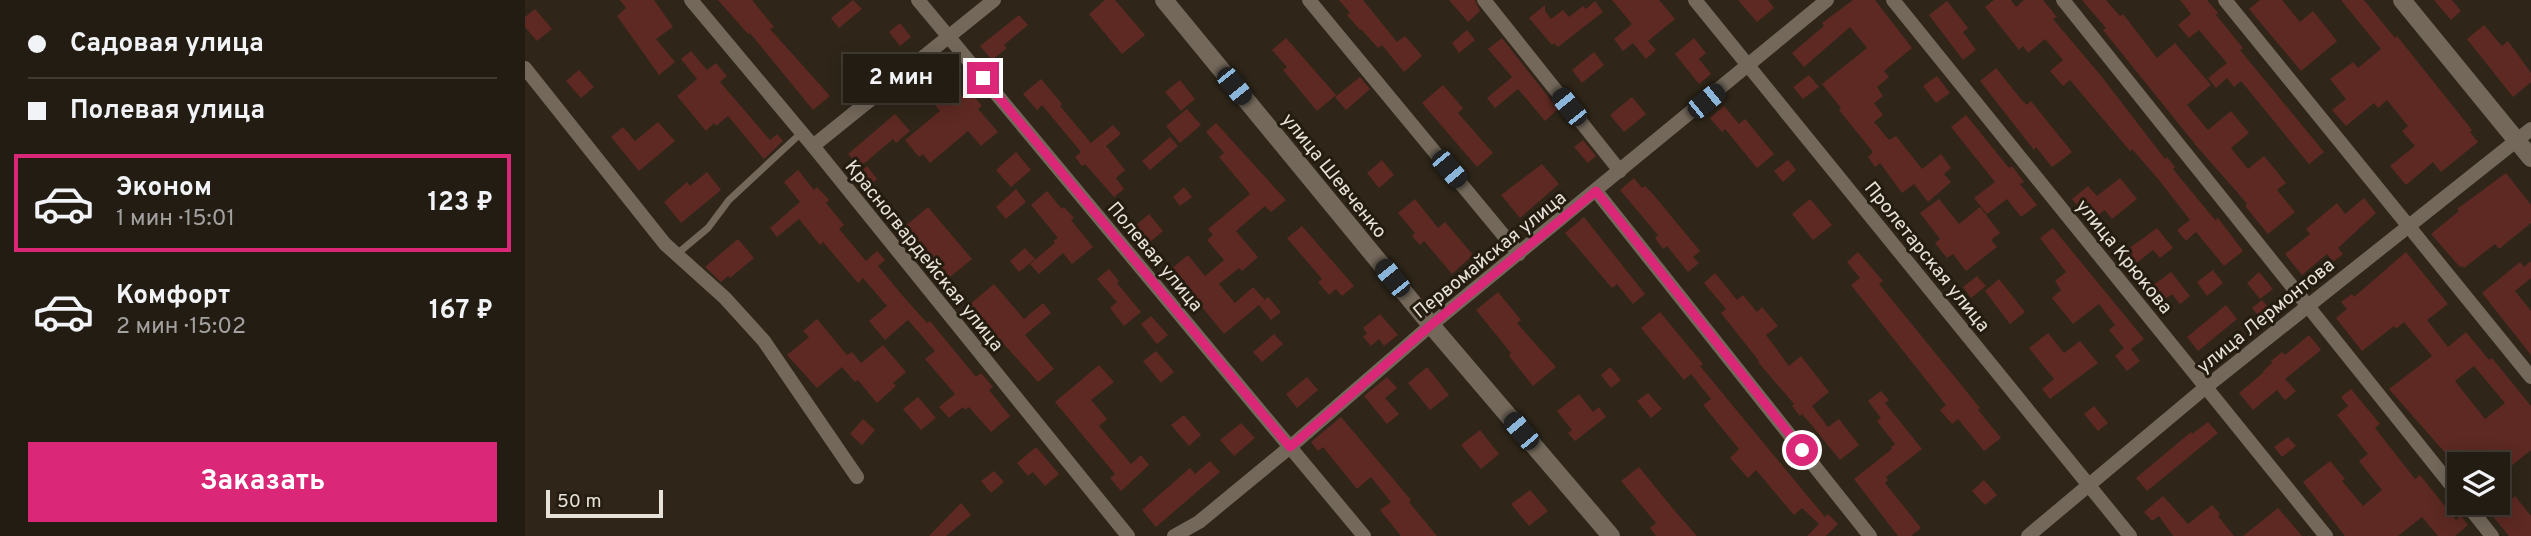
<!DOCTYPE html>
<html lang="ru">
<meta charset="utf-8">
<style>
:root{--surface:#231c13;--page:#2b251c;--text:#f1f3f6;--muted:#a3a1a0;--line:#403a33;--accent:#db2777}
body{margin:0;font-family:Overpass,sans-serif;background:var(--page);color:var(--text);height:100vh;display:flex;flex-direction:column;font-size:26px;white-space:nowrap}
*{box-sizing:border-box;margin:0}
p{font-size:23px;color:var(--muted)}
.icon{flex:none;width:38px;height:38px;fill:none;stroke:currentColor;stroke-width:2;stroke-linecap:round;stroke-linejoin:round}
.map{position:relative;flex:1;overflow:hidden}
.drawer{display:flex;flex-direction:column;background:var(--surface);width:525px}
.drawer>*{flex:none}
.guide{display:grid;align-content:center;height:154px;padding:0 28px;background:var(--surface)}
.buttons{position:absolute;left:1922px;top:452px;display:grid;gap:14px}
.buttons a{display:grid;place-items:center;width:63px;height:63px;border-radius:0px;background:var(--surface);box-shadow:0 4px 18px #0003,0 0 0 2px var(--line);font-size:35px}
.scale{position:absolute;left:21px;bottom:18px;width:117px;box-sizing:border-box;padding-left:7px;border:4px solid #e7e2d9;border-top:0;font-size:19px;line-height:24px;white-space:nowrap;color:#e7e2d9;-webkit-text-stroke:5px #251c10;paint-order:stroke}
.end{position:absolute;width:32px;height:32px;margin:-16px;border:9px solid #db2777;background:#fff;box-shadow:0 0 0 4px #fff}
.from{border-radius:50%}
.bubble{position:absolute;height:49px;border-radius:0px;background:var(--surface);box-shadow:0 4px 18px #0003,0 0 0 2px var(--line);font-size:23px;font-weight:700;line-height:49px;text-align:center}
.car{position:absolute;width:21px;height:42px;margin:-21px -10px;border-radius:9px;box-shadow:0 0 5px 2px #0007;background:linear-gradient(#222 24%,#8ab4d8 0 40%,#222 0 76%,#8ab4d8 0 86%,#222 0)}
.guide b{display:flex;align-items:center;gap:24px;height:66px;font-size:26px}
.guide b+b{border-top:2px solid var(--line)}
.guide i{width:18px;height:18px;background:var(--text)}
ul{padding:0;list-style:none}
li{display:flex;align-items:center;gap:21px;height:98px;margin:0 14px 10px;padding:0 14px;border:4px solid transparent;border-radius:0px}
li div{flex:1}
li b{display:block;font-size:26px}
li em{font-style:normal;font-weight:700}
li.selected{border-color:var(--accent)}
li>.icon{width:63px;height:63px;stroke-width:1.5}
.cta{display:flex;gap:14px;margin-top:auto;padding:14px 28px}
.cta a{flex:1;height:80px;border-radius:0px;background:var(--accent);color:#fff;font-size:28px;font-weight:700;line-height:80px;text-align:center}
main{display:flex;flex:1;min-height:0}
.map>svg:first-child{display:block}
.building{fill:#5d2922;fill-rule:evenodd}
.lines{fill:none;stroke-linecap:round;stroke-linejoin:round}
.lane{stroke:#73685a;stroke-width:7}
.street{stroke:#73685a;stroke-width:14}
.secondary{stroke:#73685a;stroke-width:18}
.route{stroke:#db2777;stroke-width:9}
.labels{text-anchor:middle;stroke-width:6;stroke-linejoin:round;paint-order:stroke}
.street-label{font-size:19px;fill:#e7e2d9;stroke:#251c10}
</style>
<main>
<section class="drawer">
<div class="guide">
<b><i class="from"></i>Садовая улица</b>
<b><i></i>Полевая улица</b>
</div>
<ul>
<li class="selected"><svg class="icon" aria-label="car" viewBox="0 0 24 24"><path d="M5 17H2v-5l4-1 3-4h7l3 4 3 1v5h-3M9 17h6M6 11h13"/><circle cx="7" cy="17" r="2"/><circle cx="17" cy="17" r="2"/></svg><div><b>Эконом</b><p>1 мин · 15:01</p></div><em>123 ₽</em></li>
<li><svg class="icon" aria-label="car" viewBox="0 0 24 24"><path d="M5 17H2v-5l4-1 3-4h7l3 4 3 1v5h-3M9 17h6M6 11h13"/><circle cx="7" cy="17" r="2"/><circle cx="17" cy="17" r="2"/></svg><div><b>Комфорт</b><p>2 мин · 15:02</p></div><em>167 ₽</em></li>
</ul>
<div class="cta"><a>Заказать</a></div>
</section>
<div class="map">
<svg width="2006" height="536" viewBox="0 0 2006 536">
<rect width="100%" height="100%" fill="#2f2619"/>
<g class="building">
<path d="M95 0H129L148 27 131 39 150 62 134 75 92 16 101 8Z"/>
<path d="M193 0H227L249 27 245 29 305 96 288 110 225 33 223 34Z"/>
<path d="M328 0 337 9 314 28 306 18Z"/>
<path d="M580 0H590L620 35 597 54 564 14Z"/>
<path d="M814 0H838L872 42 880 36 897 56 879 72 857 45 853 48 836 29 835 30 822 15 825 13Z"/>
<path d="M924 0H950L955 11 943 22Z"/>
<path d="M1087 0H1134L1150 19 1123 41 1131 50 1121 59 1108 43 1098 51 1089 39 1107 24Z"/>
<path d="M1213 0H1243L1249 8 1232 22Z"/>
<path d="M1328 0H1350L1387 48 1359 71 1364 77 1352 87 1358 96 1349 103 1358 115 1349 122 1364 140 1371 136 1397 169 1416 154 1426 168 1419 174 1426 182 1403 202 1389 184 1377 193 1355 163 1350 167 1343 157 1348 152 1314 110 1316 108 1297 84 1342 48 1325 27 1279 67 1267 53 1299 26 1297 23Z"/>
<path d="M1469 0H1486L1491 7 1499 0H1518L1532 17 1528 19 1577 77 1640 159 1642 157 1650 167 1648 169 1690 220 1693 218 1718 251 1699 266 1671 232 1661 241 1652 230 1665 220 1634 180 1607 149 1605 151 1545 80 1538 86 1525 71 1538 60 1520 39 1503 53 1498 46 1494 50 1460 7Z"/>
<path d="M1557 0H1581L1595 16 1598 14 1632 58 1650 43 1686 85 1662 105 1683 130 1706 111 1724 133 1706 148 1723 169 1739 156 1761 183 1752 190 1770 212 1743 234 1720 206 1722 204 1712 192 1674 149 1578 30 1581 28Z"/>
<path d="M1655 0H1682L1693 13 1691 15 1718 48 1715 50 1799 152 1784 164 1716 81 1709 87 1702 78 1691 88 1683 78 1702 63 1674 30 1664 38 1653 25 1666 14Z"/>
<path d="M1735 0H1757L1775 22 1788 11 1812 41 1776 71 1724 9Z"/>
<path d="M1816 0H1839L1870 38 1872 36 1947 130 1945 132 1953 142 1916 172 1908 162 1881 185 1865 166 1890 146 1877 131 1883 126 1862 100 1853 108 1849 103 1821 126 1807 110 1821 99 1805 79 1828 62 1833 68 1856 49Z"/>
<path d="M1909 0H1927L1936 11 1926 20Z"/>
<path d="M1070 1 1078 12 1033 47 1029 43 1027 45 1004 18 1020 5V11L1026 19 1038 10 1044 17 1058 6 1061 9Z"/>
<path d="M1422 1 1443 28 1438 32 1451 50 1438 60 1404 15Z"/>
<path d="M10 9 27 29 12 41 0 27V17Z"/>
<path d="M494 15 503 25 479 45 482 48 467 60 455 46Z"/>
<path d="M375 23 386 37 375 46 364 32Z"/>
<path d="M1959 25 1977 46 1983 41 2006 73V82L1988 97 1942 39Z"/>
<path d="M942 30 950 40 934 53 927 43Z"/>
<path d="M761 38 811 95 792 111 758 70 762 67 747 50Z"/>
<path d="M977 38 1033 109 1020 121 993 89 970 108 962 98 987 77 963 49Z"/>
<path d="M1169 38 1181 53 1174 59 1186 74 1174 84 1150 54Z"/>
<path d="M166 51 182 70 191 63 202 76 195 82 245 140 252 134 258 141 239 159 203 116 191 126 189 123 181 131 152 96 172 79 156 59Z"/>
<path d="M1069 52 1079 65 1057 83 1047 70Z"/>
<path d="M1471 68 1495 98 1502 105 1506 101 1547 152 1534 162 1527 167 1511 147 1509 150 1455 81Z"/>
<path d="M54 70 69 87 56 98 41 81Z"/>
<path d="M419 74 439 98 446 93 457 106 453 109 473 132 456 146 443 131 405 163 398 154 394 157 380 140 415 111 399 91Z"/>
<path d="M1284 75 1294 87 1278 99 1268 87Z"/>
<path d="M1412 76 1425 93 1411 103 1398 86Z"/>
<path d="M835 77 845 89 821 110 810 97Z"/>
<path d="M516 79 537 104 535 106 566 143 588 125 596 134 581 146 600 170 591 178 599 189 589 197 560 164 557 166 550 157 556 152 517 105 512 110 498 94Z"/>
<path d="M655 80 670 99 656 111 640 92Z"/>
<path d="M918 85 938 108 933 113 968 153 952 167 897 103Z"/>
<path d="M1107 97 1121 114 1099 132 1085 115Z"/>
<path d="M1199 106 1214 124 1220 119 1249 154 1232 168 1200 129 1197 132 1185 118Z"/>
<path d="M662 109 676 125 655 143 641 126Z"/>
<path d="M370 114 385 131 371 143 368 139 335 167 323 154Z"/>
<path d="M1441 115 1484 168 1487 166 1499 182 1495 184 1512 205 1496 217 1482 199 1462 214 1449 198 1470 182 1426 127Z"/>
<path d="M133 122 150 141 114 171 86 137 98 127 110 141Z"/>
<path d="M691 123 761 200 746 212 740 206 711 231 733 257 717 271 714 268 694 284 710 303 728 287 740 300 699 334 646 269 663 255 680 276 699 260 682 240 688 235 683 229 725 194 694 157 699 153 681 132Z"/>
<path d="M645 137 653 146 625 170 617 161Z"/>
<path d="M1058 140 1071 156 1063 163 1049 147Z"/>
<path d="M491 152 506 170 486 187 471 170Z"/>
<path d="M857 160 869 175 854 188 842 173Z"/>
<path d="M1263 160 1271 170 1258 182 1249 171Z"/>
<path d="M1017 164 1034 184 995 218 976 195Z"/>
<path d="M342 166 352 179 341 189 330 176Z"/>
<path d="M273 170 289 190 292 187 304 200 301 203 319 225 314 229 341 261 352 251 360 260 353 266 377 295 402 323 405 321 451 377 456 373 468 387 464 390 485 416 466 432 444 407 440 410 438 407 424 418 414 407 430 394 400 359 410 351 383 320 360 340 344 321 362 306 338 278 333 283 298 242 295 245 274 219 252 237 245 228 275 202 259 182Z"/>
<path d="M182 172 196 190 156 223 139 202 162 182 165 186Z"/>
<path d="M1981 173 2006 205V223L1974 249 1970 244 1939 268 1937 266 1935 267 1906 234 1934 211 1932 209Z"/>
<path d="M1109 178 1117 188 1120 186 1127 193 1175 251 1168 257 1174 263 1163 272 1142 246 1138 249 1130 238 1133 235 1095 190Z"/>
<path d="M1595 178 1612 199 1587 219 1580 210 1565 221 1547 199 1563 186 1572 196Z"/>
<path d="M659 187 667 197 655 206 648 197Z"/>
<path d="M491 189 501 202 481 219 471 207Z"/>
<path d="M522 191 537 209 539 207 549 218 546 220 568 247 547 264 538 253 514 274 505 264 530 243 528 241 533 238 506 205Z"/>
<path d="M1839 198 1851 213 1813 248 1818 254 1808 262 1802 254 1777 275 1760 254 1785 234 1781 229 1812 203 1820 214Z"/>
<path d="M890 199 913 228 920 222 948 255 927 274 899 241 895 245 887 236 890 233 873 213Z"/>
<path d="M1285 199 1307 225 1288 240 1267 214Z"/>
<path d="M1414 199 1434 224 1455 207 1475 233 1466 240 1472 247 1441 271 1428 254 1422 258 1410 243 1415 239 1395 213Z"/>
<path d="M403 207 447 259 425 277 378 228Z"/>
<path d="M624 214 638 231 625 242 611 225Z"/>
<path d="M1059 217 1120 294 1108 304 1092 284 1087 288 1040 233Z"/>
<path d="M777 226 829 286 817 296 811 289 804 295 793 282 797 279 762 238Z"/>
<path d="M1528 228 1619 339 1606 349 1615 361 1602 371 1590 356 1599 348 1584 330 1590 325 1574 304 1548 324 1527 298 1536 290 1530 281 1541 272 1515 238Z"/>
<path d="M1632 228 1648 248 1635 258 1628 250 1605 268 1595 255Z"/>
<path d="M213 239 229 258 205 278 203 276 196 282 180 267Z"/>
<path d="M500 248 510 259 494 272 485 261Z"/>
<path d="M1333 252 1358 281 1354 284 1455 408 1453 410 1476 438 1459 451 1433 419 1427 424 1415 410 1421 405 1326 285 1335 278 1322 262Z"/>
<path d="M1881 252 1923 304 1902 320 1923 347 1941 332 1964 360 1967 358 2006 406V450L1980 471 1974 464H1930L1864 389 1907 356 1879 322 1871 329 1869 326 1837 351 1811 318 1822 309 1816 302 1827 294 1829 297ZM1949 366 1980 403 1960 419 1930 381Z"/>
<path d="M2006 261V278L1990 291 2006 311V355L1957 293 1995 262 1999 267Z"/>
<path d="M584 269 594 281 592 283 616 312 599 326 585 308 592 302 572 279Z"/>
<path d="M1688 270 1698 283 1682 296 1672 282Z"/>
<path d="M1646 272 1665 296 1655 304 1647 294 1634 304 1623 289Z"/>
<path d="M1734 272 1748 289 1735 299 1722 283Z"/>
<path d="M1190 273 1212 300 1218 295 1232 312 1237 307 1253 326 1241 335 1264 366 1276 356 1304 392 1287 406 1303 427 1314 419 1334 445 1315 460 1284 422 1277 414 1275 416 1267 406 1269 404 1233 362 1234 361 1196 313 1201 309 1179 283Z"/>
<path d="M1452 276 1461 286 1446 298 1438 287Z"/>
<path d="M1474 279 1500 312 1485 324 1460 291Z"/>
<path d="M469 284 499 319 518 303 526 313 500 335 529 369 513 382 444 305Z"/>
<path d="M973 292 996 320 992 323 1031 367 1008 386 984 356 986 353 951 310Z"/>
<path d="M743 297 756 312 746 320 734 305Z"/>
<path d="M1737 300 1746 310 1735 318 1727 308Z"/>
<path d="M1701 305 1712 319 1673 351 1662 337Z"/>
<path d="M1135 312 1178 364 1175 366 1300 517 1303 514 1313 524 1301 536H1282L1294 524 1277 508 1269 515 1231 470 1223 478 1205 458 1214 449 1178 405 1186 399 1166 374 1159 380 1116 328Z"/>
<path d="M855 314 873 335 859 346 854 339 846 346 838 337 842 333 838 328Z"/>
<path d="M626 316 643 335 632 344 616 324Z"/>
<path d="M292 319 322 355 327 352 336 363 358 345 381 372 368 383 371 386 352 403 333 380 330 382 317 367 292 388 262 355 284 337 278 331Z"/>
<path d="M1523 333 1539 353 1555 341 1573 363 1525 399 1517 389 1529 379 1504 348Z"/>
<path d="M749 334 758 344 737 362 728 352Z"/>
<path d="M1784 335 1796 350 1760 379 1771 391 1760 400 1752 390 1728 410 1714 393 1739 372 1738 371 1747 363 1746 361 1757 352 1760 355Z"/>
<path d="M631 351 649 372 636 383 618 361Z"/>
<path d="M574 365 589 382 566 400 582 419 574 426 606 464 616 455 624 465 596 491 585 478 590 474 530 402Z"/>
<path d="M902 367 924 395 905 410 883 383Z"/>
<path d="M1085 367 1096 380 1086 388 1076 375Z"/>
<path d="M782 377 793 390 772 408 761 394Z"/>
<path d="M862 377 872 388 860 398 874 414 862 424 839 396Z"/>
<path d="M1826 389 1855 424 1850 428 1890 479 1895 475 1931 520 1936 516 1943 525 1930 536H1913L1897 517 1873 536H1820L1778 482 1805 461 1820 479 1817 481 1838 506 1857 490 1834 461 1843 454 1812 415 1823 406 1816 397Z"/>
<path d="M1356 391 1364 400 1360 403 1397 449 1361 477 1363 480 1360 483 1396 528 1386 536H1373L1329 479 1367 449 1366 447 1370 444 1352 421 1356 418 1343 401Z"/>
<path d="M1123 393 1137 409 1126 418 1112 401Z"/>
<path d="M1054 394 1068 412 1074 407 1081 417 1050 441 1043 433 1047 430 1032 411Z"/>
<path d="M393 397 411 418 396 430 378 409Z"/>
<path d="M1569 406 1583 423 1573 431 1559 414Z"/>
<path d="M659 415 676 435 664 446 646 425Z"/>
<path d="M816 417 886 500 884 502 912 536H876L855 510 866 502 846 477 832 489 798 447 793 451 786 442Z"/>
<path d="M338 419 350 430 337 445 325 434Z"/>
<path d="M1683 422 1693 433 1622 491 1611 478 1666 432 1667 434Z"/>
<path d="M716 423 730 438 709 456 695 440Z"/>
<path d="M955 430 974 454 956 469 936 445Z"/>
<path d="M1763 437 1771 446 1757 457 1749 447Z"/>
<path d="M511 447 534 474 520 486 508 472 503 476 492 463Z"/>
<path d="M685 461 695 472 631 527 617 510 665 468 670 474Z"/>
<path d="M1114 467 1149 510 1172 536H1131L1125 528 1131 523 1096 481Z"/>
<path d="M469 471 479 482 466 493 456 481Z"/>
<path d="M1459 480 1472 495 1460 505 1447 491Z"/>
<path d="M1972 480 1987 499 1990 496 2006 516V536H1984L1956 502H1972Z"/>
<path d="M1005 490 1023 511 1004 526 986 504Z"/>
<path d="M1638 496 1663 524 1687 505 1695 514 1693 516 1709 536H1648L1634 516 1627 521 1619 512Z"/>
<path d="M436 503 446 515 421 536H404Z"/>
<path d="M1753 508 1777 536H1718Z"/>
</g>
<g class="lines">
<path class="lane" d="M152 254 183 228 204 200 275 134"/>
<g class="street">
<path d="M166 0 288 146 603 536"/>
<path d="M393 0 839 536"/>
<path d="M784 0 994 254"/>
<path d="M959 0 1095 171"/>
<path d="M1170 0 1605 536"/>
<path d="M1368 0 1801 536"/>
<path d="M1538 0 1934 495"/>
<path d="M1700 0 2006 377"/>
<path d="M0 68 140 244 200 298 239 341 332 477"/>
<path d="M288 146 469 0"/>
<path d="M1071 191 1345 536"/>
<path d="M1940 502 1967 536"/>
<path d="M649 536 674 522 765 447 906 325 1302 0"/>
<path d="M1503 536 1681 387 2006 129"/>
</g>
<g class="secondary">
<path d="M639 0 906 325 1086 536"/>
<path d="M1877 0 2006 158"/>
</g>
</g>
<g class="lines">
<path class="route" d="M458 78 765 447 906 325 1071 191 1277 450"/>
</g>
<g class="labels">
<g class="street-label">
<text transform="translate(810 175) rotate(51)" y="7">улица Шевченко</text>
<text transform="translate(964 254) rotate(-39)" y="7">Первомайская улица</text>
<text transform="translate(400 255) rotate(51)" y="7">Красногвардейская улица</text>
<text transform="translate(631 256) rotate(50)" y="7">Полевая улица</text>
<text transform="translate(1403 256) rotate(51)" y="7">Пролетарская улица</text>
<text transform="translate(1600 256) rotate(51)" y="7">улица Крюкова</text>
<text transform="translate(1740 315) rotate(-39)" y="7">улица Лермонтова</text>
</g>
</g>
</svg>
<div class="buttons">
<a><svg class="icon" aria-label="layers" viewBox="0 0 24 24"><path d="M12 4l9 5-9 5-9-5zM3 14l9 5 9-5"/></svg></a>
</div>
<div class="scale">50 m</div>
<i class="end from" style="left:1277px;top:450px"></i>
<i class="end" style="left:458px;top:78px"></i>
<div class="bubble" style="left:318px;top:54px;width:116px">2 мин</div>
<i class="car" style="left:709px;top:86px;rotate:141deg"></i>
<i class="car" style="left:1181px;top:101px;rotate:51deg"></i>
<i class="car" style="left:1044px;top:107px;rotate:321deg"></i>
<i class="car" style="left:924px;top:169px;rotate:140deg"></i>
<i class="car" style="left:867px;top:278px;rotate:321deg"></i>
<i class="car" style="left:996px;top:431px;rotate:320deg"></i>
</div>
</main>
